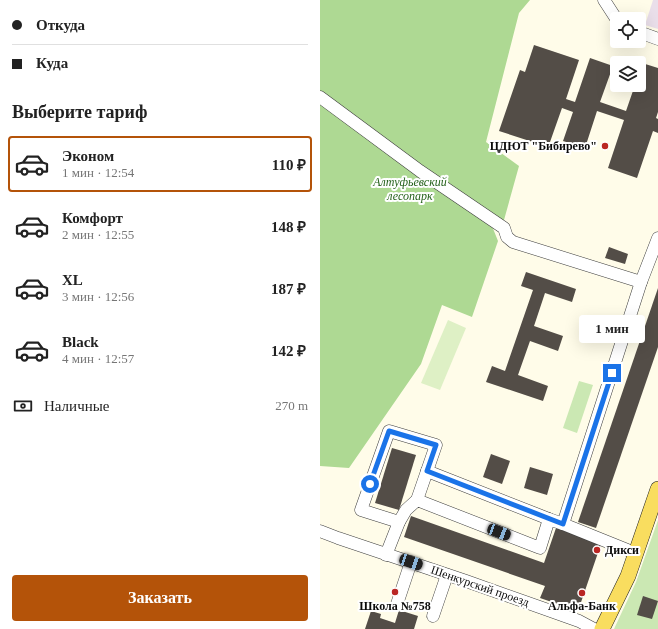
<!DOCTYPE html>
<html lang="ru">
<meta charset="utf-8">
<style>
:root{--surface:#fff;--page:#f2f2f2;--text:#222;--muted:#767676;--line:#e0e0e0;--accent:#b45309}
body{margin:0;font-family:Georgia,serif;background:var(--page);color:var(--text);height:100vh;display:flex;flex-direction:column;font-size:15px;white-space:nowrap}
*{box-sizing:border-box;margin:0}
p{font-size:13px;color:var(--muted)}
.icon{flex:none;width:22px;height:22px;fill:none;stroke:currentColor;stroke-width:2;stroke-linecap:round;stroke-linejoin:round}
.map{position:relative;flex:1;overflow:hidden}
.drawer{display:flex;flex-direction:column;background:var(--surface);width:320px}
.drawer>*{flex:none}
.hud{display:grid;align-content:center;height:88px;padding:0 12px;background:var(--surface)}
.tools{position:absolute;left:290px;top:12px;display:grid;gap:8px}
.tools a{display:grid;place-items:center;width:36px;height:36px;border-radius:4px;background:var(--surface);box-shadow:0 4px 16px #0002;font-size:20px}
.end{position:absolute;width:18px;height:18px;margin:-9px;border:5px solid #1a73e8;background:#fff;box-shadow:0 0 0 2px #fff}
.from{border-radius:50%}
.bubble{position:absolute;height:28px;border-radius:4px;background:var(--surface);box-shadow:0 4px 16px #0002;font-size:13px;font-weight:800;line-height:28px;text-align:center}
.car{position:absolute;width:12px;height:24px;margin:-12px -6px;border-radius:5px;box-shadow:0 0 3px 1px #0007;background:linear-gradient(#222 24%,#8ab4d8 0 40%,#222 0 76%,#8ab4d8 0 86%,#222 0)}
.hud b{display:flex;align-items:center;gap:14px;height:38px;font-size:15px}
.hud b+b{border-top:1px solid var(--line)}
.hud i{width:10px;height:10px;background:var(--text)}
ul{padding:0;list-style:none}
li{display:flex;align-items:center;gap:12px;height:56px;margin:0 8px 6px;padding:0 4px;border:2px solid transparent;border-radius:4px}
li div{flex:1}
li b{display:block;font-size:15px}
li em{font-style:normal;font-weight:800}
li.active{border-color:var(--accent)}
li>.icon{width:36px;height:36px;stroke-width:1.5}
h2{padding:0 12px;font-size:18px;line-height:48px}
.pay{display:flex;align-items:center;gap:10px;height:44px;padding:0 12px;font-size:15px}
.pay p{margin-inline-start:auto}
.primary-button{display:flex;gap:8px;margin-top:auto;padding:8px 12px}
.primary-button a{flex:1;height:46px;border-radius:4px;background:var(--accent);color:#fff;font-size:16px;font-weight:800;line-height:46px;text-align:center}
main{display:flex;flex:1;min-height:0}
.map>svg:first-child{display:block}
.industrial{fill:#eadfea}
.green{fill:#cbe8b3}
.forest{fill:#aed993}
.pitch{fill:#def0c5}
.building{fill:#534d47}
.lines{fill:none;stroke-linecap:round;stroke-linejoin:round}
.minor-casing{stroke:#3e3e3e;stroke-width:13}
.major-casing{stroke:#1c1c1c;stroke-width:16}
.minor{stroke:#fff;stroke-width:12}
.major{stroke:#f9dd5f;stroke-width:15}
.route{stroke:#1a73e8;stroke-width:5}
.poi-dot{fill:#ba2623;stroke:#fff;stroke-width:1.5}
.labels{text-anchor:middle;stroke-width:4;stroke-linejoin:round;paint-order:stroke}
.poi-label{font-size:12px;font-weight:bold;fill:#0b0b0b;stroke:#fff}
.park-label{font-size:12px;font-style:italic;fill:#26621c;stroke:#fff}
.street-label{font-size:12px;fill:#0b0b0b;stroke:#fff}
</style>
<main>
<section class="drawer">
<div class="hud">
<b><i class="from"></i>Откуда</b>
<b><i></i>Куда</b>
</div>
<h2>Выберите тариф</h2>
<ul>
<li class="active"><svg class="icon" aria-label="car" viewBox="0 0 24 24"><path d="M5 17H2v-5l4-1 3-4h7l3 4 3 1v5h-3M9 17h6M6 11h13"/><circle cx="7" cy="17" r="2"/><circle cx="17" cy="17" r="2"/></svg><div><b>Эконом</b><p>1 мин · 12:54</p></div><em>110 ₽</em></li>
<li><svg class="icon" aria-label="car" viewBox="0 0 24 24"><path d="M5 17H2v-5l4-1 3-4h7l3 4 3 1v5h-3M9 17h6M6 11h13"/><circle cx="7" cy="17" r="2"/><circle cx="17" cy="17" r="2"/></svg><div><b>Комфорт</b><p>2 мин · 12:55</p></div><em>148 ₽</em></li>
<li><svg class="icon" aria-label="car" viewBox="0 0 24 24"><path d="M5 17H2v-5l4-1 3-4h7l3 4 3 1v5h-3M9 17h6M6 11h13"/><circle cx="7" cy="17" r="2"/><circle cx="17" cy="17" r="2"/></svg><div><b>XL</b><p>3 мин · 12:56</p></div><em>187 ₽</em></li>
<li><svg class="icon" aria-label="car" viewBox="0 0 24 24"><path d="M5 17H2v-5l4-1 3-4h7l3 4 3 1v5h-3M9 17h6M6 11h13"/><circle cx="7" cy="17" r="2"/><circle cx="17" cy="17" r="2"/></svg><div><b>Black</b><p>4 мин · 12:57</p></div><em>142 ₽</em></li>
</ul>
<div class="pay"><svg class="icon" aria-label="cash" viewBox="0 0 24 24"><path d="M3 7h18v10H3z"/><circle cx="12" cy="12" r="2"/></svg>Наличные<p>270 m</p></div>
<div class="primary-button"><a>Заказать</a></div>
</section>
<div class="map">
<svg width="338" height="629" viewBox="0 0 338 629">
<rect width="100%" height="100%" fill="#fffce9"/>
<path class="industrial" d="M333 0H338V29L325 25Z"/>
<g class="green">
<path d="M259 381 273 385 257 433 243 428Z"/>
<path d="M338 520V629H294L316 582Z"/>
</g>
<path class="forest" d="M0 0H210L199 13 166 142 199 166 184 220 172 226 178 241 152 317 122 305 101 364 29 468 0 466Z"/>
<path class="pitch" d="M128 320 146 328 120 390 101 383Z"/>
<g class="building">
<path d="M214 45 259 60 246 99 255 102 270 58 293 66 280 102 306 111 315 85H319V72L322 63 338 68V112L336 118 338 119V133L333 131 317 178 288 168 304 120 277 111 265 148 243 141 253 112 242 108 230 142 222 145 179 131 200 70 205 72Z"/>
<path d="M289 247 308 254 305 264 285 258Z"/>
<path d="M206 272 256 289 252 302 225 293 214 326 243 336 238 351 210 341 198 375 228 386 223 401 166 382 172 366 185 371 213 290 201 286Z"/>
<path d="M338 288V347L276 528 258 522Z"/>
<path d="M72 448 96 455 79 510 55 503Z"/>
<path d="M171 454 190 461 182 484 163 477Z"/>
<path d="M210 467 233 474 227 495 204 488Z"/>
<path d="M91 516 224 563 236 528 281 544 258 611 220 598 225 586 84 537Z"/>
<path d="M323 596 338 601 332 619 317 615Z"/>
<path d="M79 610 98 616 94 629H45L51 611 61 614 60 618 75 623Z"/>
</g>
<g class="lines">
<defs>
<g id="minor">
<path d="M284 0 297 20"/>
<path d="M319 32 338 39"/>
<path d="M0 97 100 171 184 228 187 237 193 242 321 282"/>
<path d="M107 471 229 519"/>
<path d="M79 522 41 510 69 431 116 445 97 500"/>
<path d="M0 531 18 538 146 581 259 621 274 629"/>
<path d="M315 553 243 524 321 282 338 238"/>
<path d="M66 555 79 522 86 510 97 500 220 548 229 519 243 524"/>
<path d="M77 604 91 562"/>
<path d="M113 616 127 575"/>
</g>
<path id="major" d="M282 629 308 576 338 489"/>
</defs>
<use href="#minor" class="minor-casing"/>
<use href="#major" class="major-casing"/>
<use href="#minor" class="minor"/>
<use href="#major" class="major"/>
</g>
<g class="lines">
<path class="route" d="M50 484 69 431 116 445 107 471 243 524 292 373"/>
</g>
<g class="poi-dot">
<circle cx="285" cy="146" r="4"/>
<circle cx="277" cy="550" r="4"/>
<circle cx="75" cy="592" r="4"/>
<circle cx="262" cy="593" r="4"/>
</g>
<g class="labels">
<g class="poi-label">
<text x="277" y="150" text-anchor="end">ЦДЮТ "Бибирево"</text>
<text x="285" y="554" text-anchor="start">Дикси</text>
<text x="75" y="610">Школа №758</text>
<text x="262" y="610">Альфа-Банк</text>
</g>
<g class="park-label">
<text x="90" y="186">Алтуфьевский<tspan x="90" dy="14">лесопарк</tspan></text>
</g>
<g class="street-label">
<text transform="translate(160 586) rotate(19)" y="4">Шенкурский проезд</text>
</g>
</g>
</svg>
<div class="tools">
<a><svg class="icon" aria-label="locate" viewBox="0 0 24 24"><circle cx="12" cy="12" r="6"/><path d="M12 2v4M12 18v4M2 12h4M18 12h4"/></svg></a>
<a><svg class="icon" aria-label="layers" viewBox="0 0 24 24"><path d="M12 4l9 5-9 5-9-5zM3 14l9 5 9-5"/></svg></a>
</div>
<i class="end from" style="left:50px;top:484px"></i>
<i class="end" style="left:292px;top:373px"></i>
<div class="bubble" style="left:259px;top:315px;width:66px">1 мин</div>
<i class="car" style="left:179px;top:532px;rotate:111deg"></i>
<i class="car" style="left:91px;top:562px;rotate:109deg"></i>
</div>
</main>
